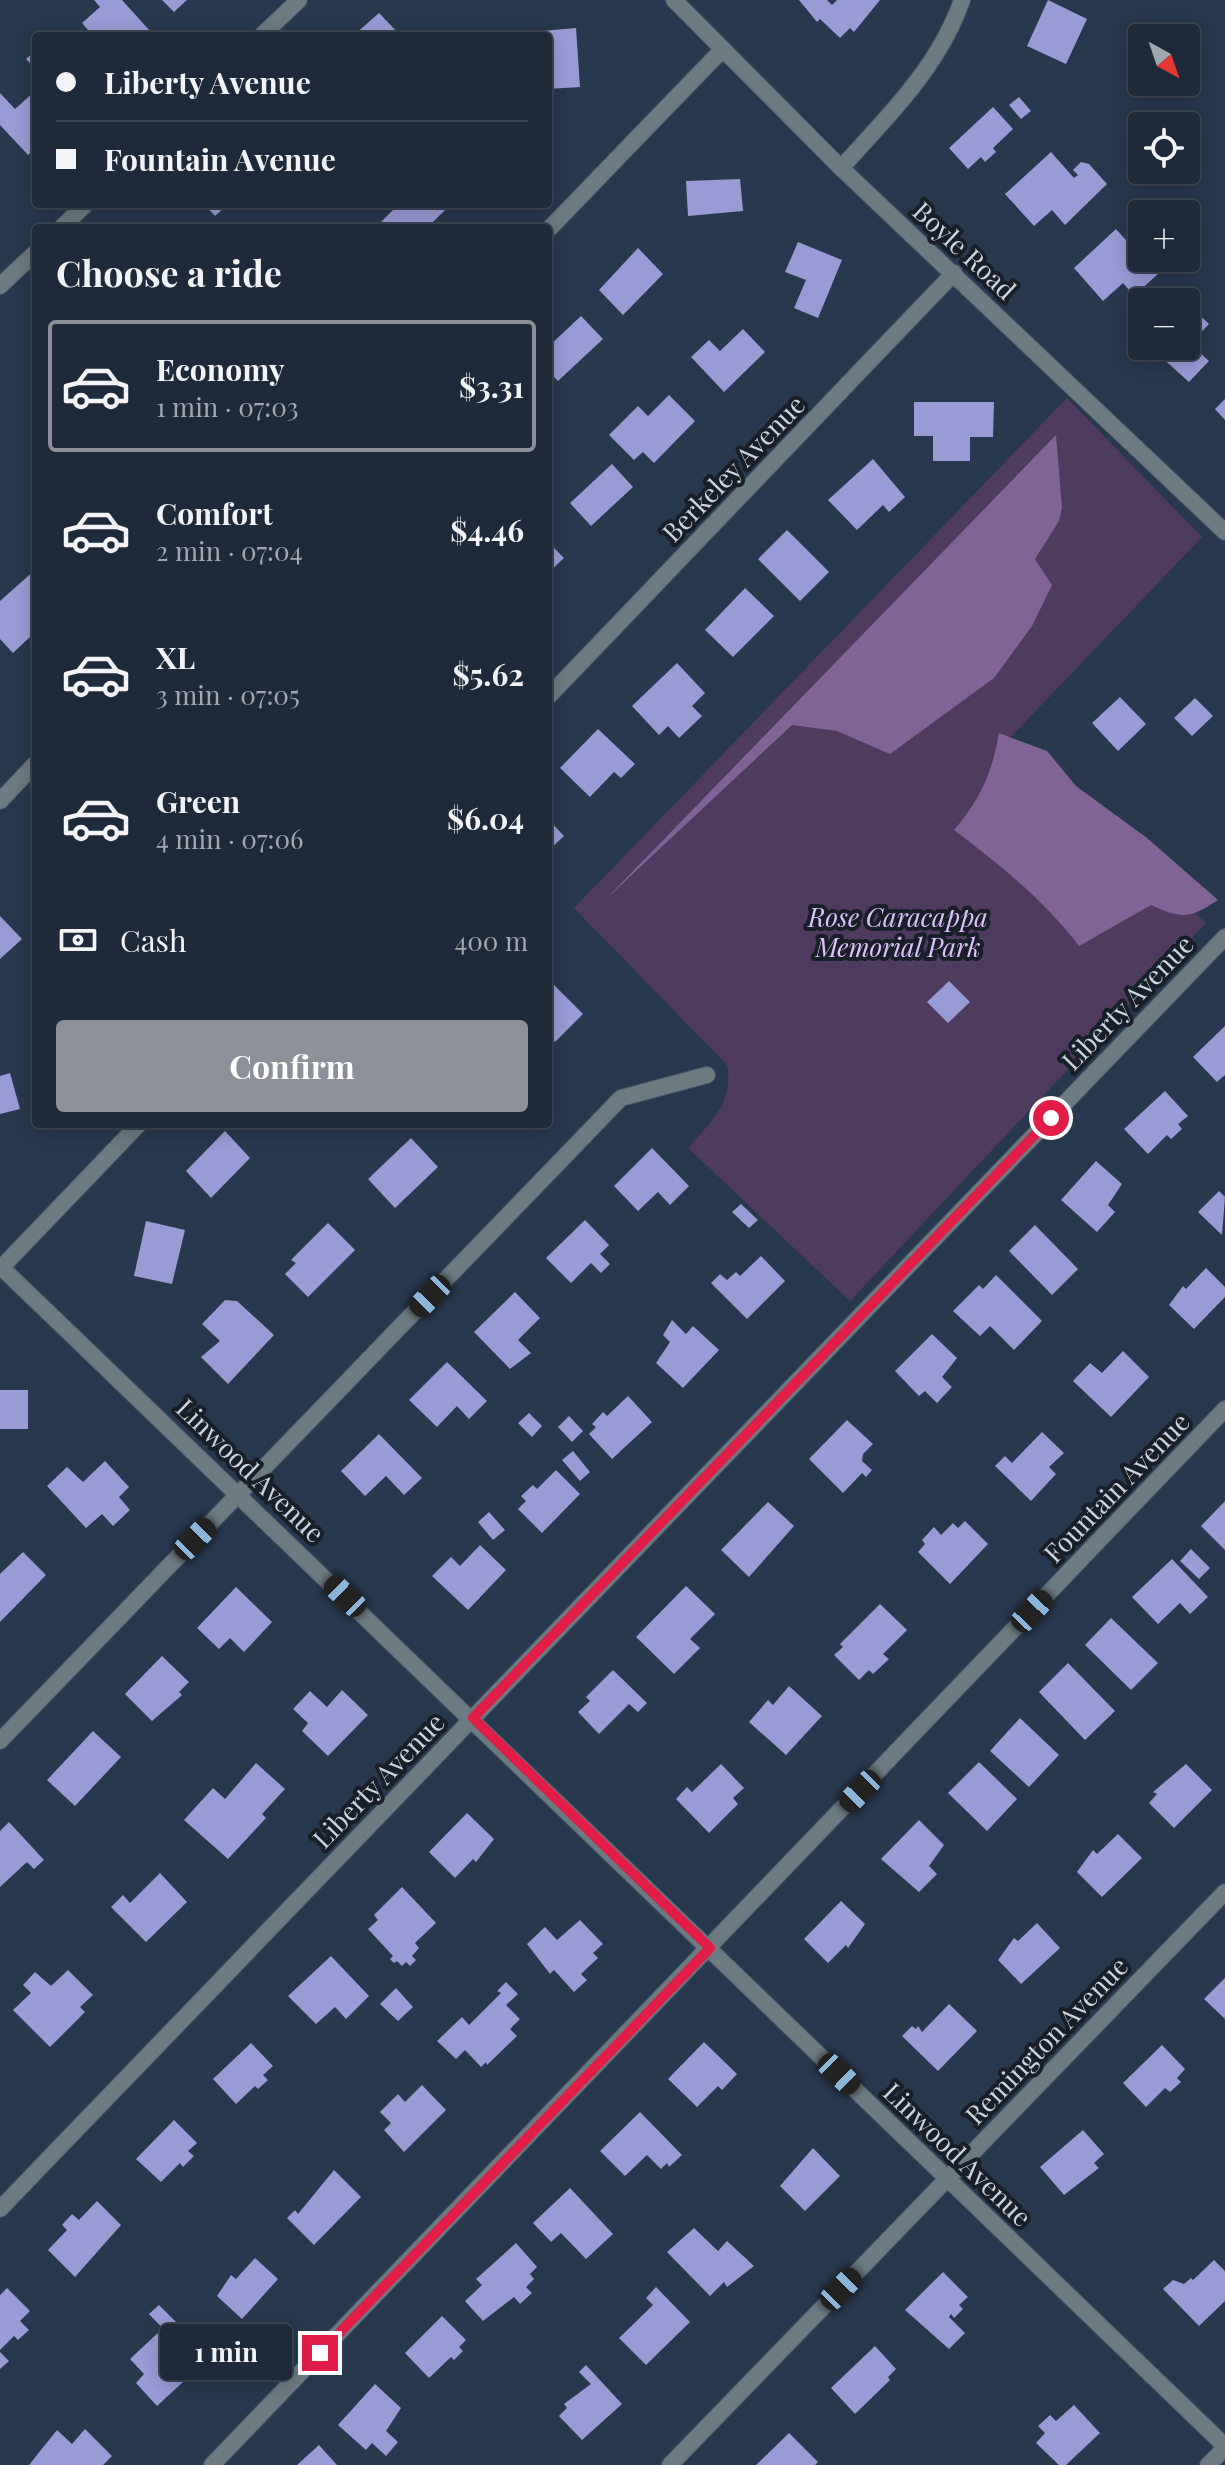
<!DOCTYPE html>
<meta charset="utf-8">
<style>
:root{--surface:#1e2a3a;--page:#263242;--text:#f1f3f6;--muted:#a1a7af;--line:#3c4654;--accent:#8c9099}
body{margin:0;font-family:"Playfair Display",serif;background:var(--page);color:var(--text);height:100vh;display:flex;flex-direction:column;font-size:30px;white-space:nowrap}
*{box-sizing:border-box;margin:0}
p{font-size:26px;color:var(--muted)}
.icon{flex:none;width:44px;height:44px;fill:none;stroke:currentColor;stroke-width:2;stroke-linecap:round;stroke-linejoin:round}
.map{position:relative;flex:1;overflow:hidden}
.sheet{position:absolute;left:32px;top:224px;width:520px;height:904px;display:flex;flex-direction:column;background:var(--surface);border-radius:8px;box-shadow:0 4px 20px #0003,0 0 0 2px var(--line)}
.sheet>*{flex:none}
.guide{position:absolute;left:32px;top:32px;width:520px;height:176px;border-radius:8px;box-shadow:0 4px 20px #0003,0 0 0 2px var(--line);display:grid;align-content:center;height:176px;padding:0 24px;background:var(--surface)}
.needle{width:52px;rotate:140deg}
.fabs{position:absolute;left:1128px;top:24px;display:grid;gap:16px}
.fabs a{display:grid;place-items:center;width:72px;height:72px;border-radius:8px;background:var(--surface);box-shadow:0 4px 20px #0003,0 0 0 2px var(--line);font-size:40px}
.end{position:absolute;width:36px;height:36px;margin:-18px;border:10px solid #e11d48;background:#fff;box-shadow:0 0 0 4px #fff}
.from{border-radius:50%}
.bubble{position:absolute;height:56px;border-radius:8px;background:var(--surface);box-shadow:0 4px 20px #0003,0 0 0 2px var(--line);font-size:26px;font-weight:700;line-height:56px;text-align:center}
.car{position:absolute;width:24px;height:48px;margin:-24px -12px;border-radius:10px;box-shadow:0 0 6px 2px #0007;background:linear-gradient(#222 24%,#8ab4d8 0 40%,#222 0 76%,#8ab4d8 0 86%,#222 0)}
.guide b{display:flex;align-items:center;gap:28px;height:76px;font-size:30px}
.guide b+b{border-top:2px solid var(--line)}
.guide i{width:20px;height:20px;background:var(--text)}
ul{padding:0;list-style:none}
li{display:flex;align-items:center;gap:24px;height:132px;margin:0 16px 12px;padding:0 8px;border:4px solid transparent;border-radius:8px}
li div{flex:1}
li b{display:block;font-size:30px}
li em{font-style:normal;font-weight:700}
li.on{border-color:var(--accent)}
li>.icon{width:72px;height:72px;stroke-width:1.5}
h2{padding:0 24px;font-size:36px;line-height:96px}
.pay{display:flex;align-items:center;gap:20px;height:88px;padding:0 24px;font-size:30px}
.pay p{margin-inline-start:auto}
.cta{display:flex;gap:16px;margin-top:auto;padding:16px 24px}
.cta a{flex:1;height:92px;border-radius:8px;background:var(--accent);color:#fff;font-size:32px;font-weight:700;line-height:92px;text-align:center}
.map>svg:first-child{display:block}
.green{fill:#4f3a60}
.forest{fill:#806497}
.building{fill:#999bd5}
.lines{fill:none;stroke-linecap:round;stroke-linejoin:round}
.minor-casing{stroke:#455469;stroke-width:18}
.tertiary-casing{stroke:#455469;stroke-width:18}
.minor{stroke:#6c7a81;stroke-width:16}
.tertiary{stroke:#6c7a81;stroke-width:16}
.route{stroke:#e11d48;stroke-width:10}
.labels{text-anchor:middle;stroke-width:8;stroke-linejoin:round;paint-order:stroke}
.street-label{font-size:26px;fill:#cad5e2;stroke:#181f29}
.park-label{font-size:26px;font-style:italic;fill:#e0bffd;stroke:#181f29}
</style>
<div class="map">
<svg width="1225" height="2465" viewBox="0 0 1225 2465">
<rect width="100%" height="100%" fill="#28384e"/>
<path class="green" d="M1067 398 1202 537 1009 739 1206 923 850 1301 688 1148C710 1123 735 1101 727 1065L574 908Z"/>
<g class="forest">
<path d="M1056 435 1062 508 1059 521 1035 559 1052 585 1032 626 994 678 890 754 837 731 792 725 606 899Z"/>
<path d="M999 733 1047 751 1076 786 1147 838 1218 900C1189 919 1182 919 1151 905L1079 946C1044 900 1000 865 954 830 980 800 992 773 999 733Z"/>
</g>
<g class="building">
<path d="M94 0H122L151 32 147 36H93L82 23 100 7Z"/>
<path d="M162 0H187L174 12Z"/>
<path d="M799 0H827L832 5 837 0H880L854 32 850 28 840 38 820 19 817 22Z"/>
<path d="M1048 0 1087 19 1066 64 1027 46Z"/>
<path d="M379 13 401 36H353Z"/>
<path d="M576 28 580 87 548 89V36H542V31Z"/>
<path d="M36 50V69L26 59Z"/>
<path d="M35 91 36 148 28 155 0 125V93L15 109Z"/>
<path d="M1019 97 1031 111 1021 119 1009 105Z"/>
<path d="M993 107 1013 129 993 148 996 152 985 162 981 157 968 169 949 148Z"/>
<path d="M1051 152 1074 178 1078 175 1073 170 1081 162 1089 164 1107 184 1065 225 1052 210 1034 226 1005 194Z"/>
<path d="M740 179 743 211 688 216 686 181Z"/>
<path d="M204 204H228L215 216Z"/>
<path d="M399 204H447L449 206 427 228H386L380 223Z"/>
<path d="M1116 229 1135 250 1142 244V258H1169L1172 261 1134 296 1123 283 1103 301 1074 268Z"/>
<path d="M798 242 842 260 818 318 794 308 806 280 785 272Z"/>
<path d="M638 248 663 274 623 315 599 290Z"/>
<path d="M1186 302 1209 324 1190 344 1209 361 1189 382 1149 346H1186Z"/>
<path d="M581 316 603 339 558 381 548 371V347Z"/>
<path d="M743 329 765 352 724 392 691 357 709 340 720 351Z"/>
<path d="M669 395 695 421 654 463 643 452 634 460 609 435 638 406 648 416Z"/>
<path d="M1225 399V420L1215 409Z"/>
<path d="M914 402H994L993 437H970V461H933V436H914Z"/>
<path d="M873 459 905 497 889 512 883 505 857 530 828 500Z"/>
<path d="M612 464 633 487 591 526 570 503Z"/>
<path d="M787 530 829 572 800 601 758 559Z"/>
<path d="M548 542 564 558 548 573Z"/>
<path d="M36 569V637L32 641 31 636 13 653 0 639V601Z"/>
<path d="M745 588 774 616 733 657 705 630Z"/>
<path d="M677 663 705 693 692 706 702 716 679 738 668 726 659 735 632 706Z"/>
<path d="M1120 697 1146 724 1118 751 1092 723Z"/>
<path d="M1195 698 1213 716 1192 736 1174 718Z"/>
<path d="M598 729 635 764 621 778 614 772 590 797 560 768Z"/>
<path d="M548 819 564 836 548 851Z"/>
<path d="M0 916 22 939 0 959Z"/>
<path d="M548 979 583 1014 555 1042 548 1035Z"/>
<path d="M949 981 970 1002 948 1023 927 1002Z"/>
<path d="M1225 1026V1075L1217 1082 1193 1057Z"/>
<path d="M10 1073 20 1109 0 1114V1076Z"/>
<path d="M1165 1091 1188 1116 1178 1124 1182 1129 1171 1139 1167 1135 1148 1154 1124 1129Z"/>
<path d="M225 1131 250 1158 211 1198 186 1171Z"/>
<path d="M411 1138 438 1167 395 1208 368 1179Z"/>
<path d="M652 1148 689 1186 670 1205 658 1192 638 1211 614 1186Z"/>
<path d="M1096 1161 1122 1184 1108 1205 1115 1212 1097 1232 1061 1200Z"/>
<path d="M1219 1191 1225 1197 1222 1235 1198 1212Z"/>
<path d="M741 1204 758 1220 749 1228 732 1212Z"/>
<path d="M585 1220 609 1245 600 1254 610 1264 601 1273 591 1263 571 1283 546 1258Z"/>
<path d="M146 1221 185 1230 172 1284 134 1276Z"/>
<path d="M328 1223 355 1250 308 1297 285 1274 296 1263 291 1260Z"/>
<path d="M1035 1225 1078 1269 1052 1295 1009 1251Z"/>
<path d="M761 1256 785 1281 747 1319 711 1283 720 1274 727 1280 736 1272 740 1276Z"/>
<path d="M1206 1268 1225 1287V1297L1194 1329 1169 1305 1183 1286 1186 1289Z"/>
<path d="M996 1275 1042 1321 1014 1350 990 1326 980 1336 953 1311 979 1285 983 1289Z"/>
<path d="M515 1292 540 1318 518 1340 531 1353 510 1369 474 1332Z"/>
<path d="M225 1300 237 1301 274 1335 228 1384 201 1357 220 1341 202 1324Z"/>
<path d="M672 1320 686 1334 693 1326 719 1350 683 1388 656 1363 670 1342 663 1335Z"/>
<path d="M932 1334 957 1358 942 1377 952 1387 937 1403 925 1391 919 1396 895 1371Z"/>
<path d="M1123 1351 1149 1377 1111 1417 1073 1381 1090 1363 1102 1373Z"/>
<path d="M447 1362 487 1401 469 1419 457 1406 437 1427 409 1400Z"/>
<rect x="0" y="1390" width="28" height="39"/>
<path d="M628 1396 652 1422 612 1459 589 1434 596 1427 592 1424 603 1412 607 1416Z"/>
<path d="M529 1413 542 1426 532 1437 518 1423Z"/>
<path d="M569 1416 583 1431 572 1442 558 1427Z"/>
<path d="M847 1420 873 1444 863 1454 862 1461 872 1470 866 1477 862 1473 843 1493 809 1459Z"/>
<path d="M1042 1432 1064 1453 1049 1467 1056 1474 1031 1501 995 1466 1005 1456 1012 1463Z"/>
<path d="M379 1434 422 1478 404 1495 386 1476 365 1496 341 1471Z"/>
<path d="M573 1451 590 1472 580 1481 562 1460Z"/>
<path d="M105 1461 129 1487 119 1497 130 1510 113 1526 102 1514 86 1528 47 1486 67 1467 83 1482Z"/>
<path d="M556 1470 580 1494 542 1533 518 1509 526 1501 521 1496 533 1485 537 1489Z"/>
<path d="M1225 1501V1550L1201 1526Z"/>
<path d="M768 1502 794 1526 749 1577 721 1550Z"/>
<path d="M489 1512 505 1530 493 1540 478 1522Z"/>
<path d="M965 1521 988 1544 950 1584 918 1552 925 1544 922 1540 934 1527 941 1535 953 1523 958 1528Z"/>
<path d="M480 1545 506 1570 468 1610 432 1576 451 1557 460 1566Z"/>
<path d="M1191 1549 1210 1568 1199 1579 1180 1561Z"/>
<path d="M23 1552 46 1575 0 1622V1574Z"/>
<path d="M1172 1559 1208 1597 1190 1614 1180 1603 1158 1624 1132 1597Z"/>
<path d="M686 1586 715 1614 690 1639 700 1648 674 1674 636 1637Z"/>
<path d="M236 1587 272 1622 244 1652 230 1638 219 1649 197 1628Z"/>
<path d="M880 1604 907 1630 883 1654 889 1659 873 1674 869 1670 859 1680 834 1655 843 1647 840 1644Z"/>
<path d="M1111 1618 1158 1663 1131 1690 1085 1645Z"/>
<path d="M162 1656 189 1682 179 1692 182 1695 152 1721 125 1694Z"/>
<path d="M1068 1663 1115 1711 1085 1740 1039 1692Z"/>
<path d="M613 1670 647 1703 638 1712 629 1704 599 1734 578 1712 590 1701 586 1697Z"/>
<path d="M789 1686 822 1716 786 1755 749 1722 768 1700 773 1705Z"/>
<path d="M342 1690 368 1715 328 1756 302 1731 308 1723 293 1709 310 1691 327 1707Z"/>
<path d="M1020 1718 1059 1755 1029 1787 990 1751Z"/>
<path d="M93 1731 121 1757 75 1806 47 1780Z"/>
<path d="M979 1762 1017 1799 987 1831 948 1793Z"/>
<path d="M256 1763 285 1789 262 1814 266 1818 228 1859 184 1820 213 1788 225 1799Z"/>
<path d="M721 1764 744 1788 733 1798 738 1804 709 1833 676 1799 687 1787 692 1792Z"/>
<path d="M1186 1764 1212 1790 1174 1828 1149 1803 1157 1794 1153 1792Z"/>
<path d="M467 1813 494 1839 476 1862 473 1859 455 1878 429 1852Z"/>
<path d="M919 1820 944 1845 929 1866 937 1874 919 1892 881 1859Z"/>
<path d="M9 1822 44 1860 34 1869 27 1862 0 1887V1831Z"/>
<path d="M1118 1834 1142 1858 1102 1897 1077 1872 1093 1850 1097 1854Z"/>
<path d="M160 1873 187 1902 146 1942 111 1907 123 1895 130 1903Z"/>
<path d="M402 1887 436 1923 415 1943 419 1948 412 1956 416 1960 410 1966 406 1962 402 1966 397 1961 394 1963 390 1959 393 1956 368 1929 378 1920 374 1915Z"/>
<path d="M841 1901 865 1924 848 1948 846 1945 828 1963 804 1939Z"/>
<path d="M580 1920 603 1944 593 1953 598 1958 581 1974 587 1980 574 1992 554 1970 550 1974 527 1944 545 1927 557 1940Z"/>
<path d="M1037 1923 1060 1948 1021 1984 998 1960 1014 1938 1018 1941Z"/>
<path d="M331 1956 369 1996 346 2019 335 2007 316 2024 288 1996Z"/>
<path d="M68 1970 93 1995 80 2007 85 2012 50 2047 13 2010 31 1993 23 1985 35 1972 51 1986Z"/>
<path d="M1225 1978V2019L1204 1999Z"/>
<path d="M506 1982 518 1994 506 2005 520 2019 510 2029 517 2036 487 2065 486 2062 481 2067 465 2050 456 2059 437 2041 462 2017 469 2025 501 1993 497 1991Z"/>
<path d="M396 1988 413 2007 398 2021 380 2004Z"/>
<path d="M949 2004 977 2031 938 2071 902 2036 912 2026 916 2029 918 2026 922 2032Z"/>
<path d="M704 2042 737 2074 722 2090 718 2086 697 2107 668 2079Z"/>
<path d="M251 2043 273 2066 263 2075 268 2080 258 2089 255 2086 236 2104 213 2079Z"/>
<path d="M1162 2045 1185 2069 1177 2078 1181 2082 1170 2092 1165 2088 1146 2107 1123 2083Z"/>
<path d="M422 2085 446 2110 404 2152 384 2130 391 2123 380 2112 398 2094 405 2102Z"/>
<path d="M640 2112 682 2155 669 2167 667 2163 661 2169 647 2155 625 2176 600 2151Z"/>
<path d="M174 2120 197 2143 188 2151 194 2156 183 2167 180 2163 161 2182 136 2159Z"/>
<path d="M1083 2130 1104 2154 1094 2163 1099 2168 1064 2195 1040 2167Z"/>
<path d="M813 2148 840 2176 805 2211 780 2186Z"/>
<path d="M334 2170 361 2197 314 2245 287 2218 295 2210 298 2214Z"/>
<path d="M570 2188 613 2234 586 2259 561 2233 551 2242 533 2223Z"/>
<path d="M97 2201 121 2225 75 2277 48 2250 67 2230 62 2225 72 2214 79 2220Z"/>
<path d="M694 2228 718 2251 727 2241 754 2266 727 2287 724 2282 710 2296 667 2252Z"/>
<path d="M516 2243 537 2267 530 2274 534 2279 526 2287 532 2293 520 2304 514 2297 483 2321 465 2301 482 2285 476 2279Z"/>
<path d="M255 2258 278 2279 242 2319 217 2296 231 2275 236 2279Z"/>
<path d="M1214 2260 1225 2271V2301L1199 2326 1163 2289 1173 2280 1184 2284 1191 2278 1193 2280Z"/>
<path d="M943 2272 968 2297 959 2305 963 2309 954 2318 951 2314 949 2317 965 2333 949 2349 905 2310Z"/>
<path d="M656 2287 690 2322 646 2365 619 2338 653 2305 646 2298Z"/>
<path d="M7 2288 30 2311 20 2321 29 2330 18 2340 14 2336 0 2350V2295Z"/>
<path d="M159 2305 179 2325 169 2335 149 2314Z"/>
<path d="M442 2316 466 2340 459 2347 463 2351 454 2360 451 2357 429 2378 405 2353Z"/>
<path d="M161 2330 197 2369 157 2406 136 2383 144 2374 130 2359Z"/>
<path d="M875 2346 896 2369 888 2377 890 2380 855 2414 831 2388Z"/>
<path d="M0 2352 9 2361 0 2369Z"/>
<path d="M586 2365 622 2404 582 2440 559 2416 567 2408 564 2404 591 2384 579 2372Z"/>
<path d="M375 2384 401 2408 386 2431 398 2442 386 2456 372 2443 366 2450 338 2425Z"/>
<path d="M1074 2405 1100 2433 1066 2465H1059L1036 2443 1045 2433 1038 2426 1050 2415 1056 2421Z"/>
<path d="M85 2429 112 2456 103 2465H29L57 2430 72 2444Z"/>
<path d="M789 2433 818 2462 815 2465H756Z"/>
<path d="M319 2445 337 2465H297Z"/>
</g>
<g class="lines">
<defs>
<g id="minor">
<path d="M261 36 299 0"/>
<path d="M841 168C887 117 939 67 962 0"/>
<path d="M61 228 86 204"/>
<path d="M548 230 723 49"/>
<path d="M0 286 36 252"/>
<path d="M548 697 954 273"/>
<path d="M0 801 36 763"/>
<path d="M0 1266 1225 2446"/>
<path d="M0 1269 139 1124"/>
<path d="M0 1741 621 1098 707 1075"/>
<path d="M0 2209 1225 937"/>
<path d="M212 2465 1225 1409"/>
<path d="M670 2465 1225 1892"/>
</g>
<g id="tertiary">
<path d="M674 0 841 168 1225 532"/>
<path d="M1208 2465 1225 2448"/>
</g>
</defs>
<use href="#minor" class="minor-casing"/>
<use href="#tertiary" class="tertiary-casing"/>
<use href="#minor" class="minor"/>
<use href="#tertiary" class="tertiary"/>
</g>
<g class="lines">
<path class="route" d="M320 2353 710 1948 473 1718 1051 1118"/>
</g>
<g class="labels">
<g class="street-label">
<text transform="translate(964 251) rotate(43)" y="9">Boyle Road</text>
<text transform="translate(734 469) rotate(-46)" y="9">Berkeley Avenue</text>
<text transform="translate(1128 1003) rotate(-46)" y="9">Liberty Avenue</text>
<text transform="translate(250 1471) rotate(44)" y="9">Linwood Avenue</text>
<text transform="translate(1117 1488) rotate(-46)" y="9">Fountain Avenue</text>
<text transform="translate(379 1781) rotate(-46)" y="9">Liberty Avenue</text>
<text transform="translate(1047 2041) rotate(-46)" y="9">Remington Avenue</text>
<text transform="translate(957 2155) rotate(44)" y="9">Linwood Avenue</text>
</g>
<g class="park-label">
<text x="898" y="927">Rose Caracappa<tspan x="898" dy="30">Memorial Park</tspan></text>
</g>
</g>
</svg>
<div class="fabs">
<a><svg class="needle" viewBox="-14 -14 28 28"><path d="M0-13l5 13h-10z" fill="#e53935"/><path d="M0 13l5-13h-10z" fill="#a1a7af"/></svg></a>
<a><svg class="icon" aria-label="locate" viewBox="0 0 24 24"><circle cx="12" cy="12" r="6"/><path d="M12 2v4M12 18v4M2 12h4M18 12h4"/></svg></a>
<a>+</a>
<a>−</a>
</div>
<i class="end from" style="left:1051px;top:1118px"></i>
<i class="end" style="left:320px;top:2353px"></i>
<div class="bubble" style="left:160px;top:2324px;width:132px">1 min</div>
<i class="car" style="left:430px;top:1296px;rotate:224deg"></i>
<i class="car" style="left:195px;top:1539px;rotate:44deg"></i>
<i class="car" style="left:345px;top:1596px;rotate:314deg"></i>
<i class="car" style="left:1032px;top:1611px;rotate:43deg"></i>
<i class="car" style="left:860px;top:1791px;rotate:224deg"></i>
<i class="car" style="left:839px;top:2074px;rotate:134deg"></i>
<i class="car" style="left:841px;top:2289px;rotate:44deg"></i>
<div class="guide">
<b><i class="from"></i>Liberty Avenue</b>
<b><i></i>Fountain Avenue</b>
</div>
<section class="sheet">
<h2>Choose a ride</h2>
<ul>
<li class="on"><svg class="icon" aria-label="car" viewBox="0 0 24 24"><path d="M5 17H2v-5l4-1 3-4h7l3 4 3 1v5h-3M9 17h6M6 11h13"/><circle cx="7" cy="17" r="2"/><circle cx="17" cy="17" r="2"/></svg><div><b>Economy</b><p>1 min · 07:03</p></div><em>$3.31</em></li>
<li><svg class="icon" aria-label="car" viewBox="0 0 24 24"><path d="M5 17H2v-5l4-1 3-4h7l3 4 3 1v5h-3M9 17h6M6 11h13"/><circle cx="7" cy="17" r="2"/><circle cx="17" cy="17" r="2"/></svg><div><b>Comfort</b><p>2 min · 07:04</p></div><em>$4.46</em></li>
<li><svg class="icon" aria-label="car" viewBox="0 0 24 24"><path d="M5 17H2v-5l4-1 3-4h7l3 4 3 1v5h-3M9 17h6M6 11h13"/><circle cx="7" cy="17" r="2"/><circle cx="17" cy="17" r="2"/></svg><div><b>XL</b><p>3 min · 07:05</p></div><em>$5.62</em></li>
<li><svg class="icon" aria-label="car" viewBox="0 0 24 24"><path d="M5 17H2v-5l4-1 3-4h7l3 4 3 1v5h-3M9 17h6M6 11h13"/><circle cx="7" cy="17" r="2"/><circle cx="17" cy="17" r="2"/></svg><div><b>Green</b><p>4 min · 07:06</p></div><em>$6.04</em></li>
</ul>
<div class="pay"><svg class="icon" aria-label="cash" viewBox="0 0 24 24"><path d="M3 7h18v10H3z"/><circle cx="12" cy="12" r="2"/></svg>Cash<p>400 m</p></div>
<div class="cta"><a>Confirm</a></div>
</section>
</div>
